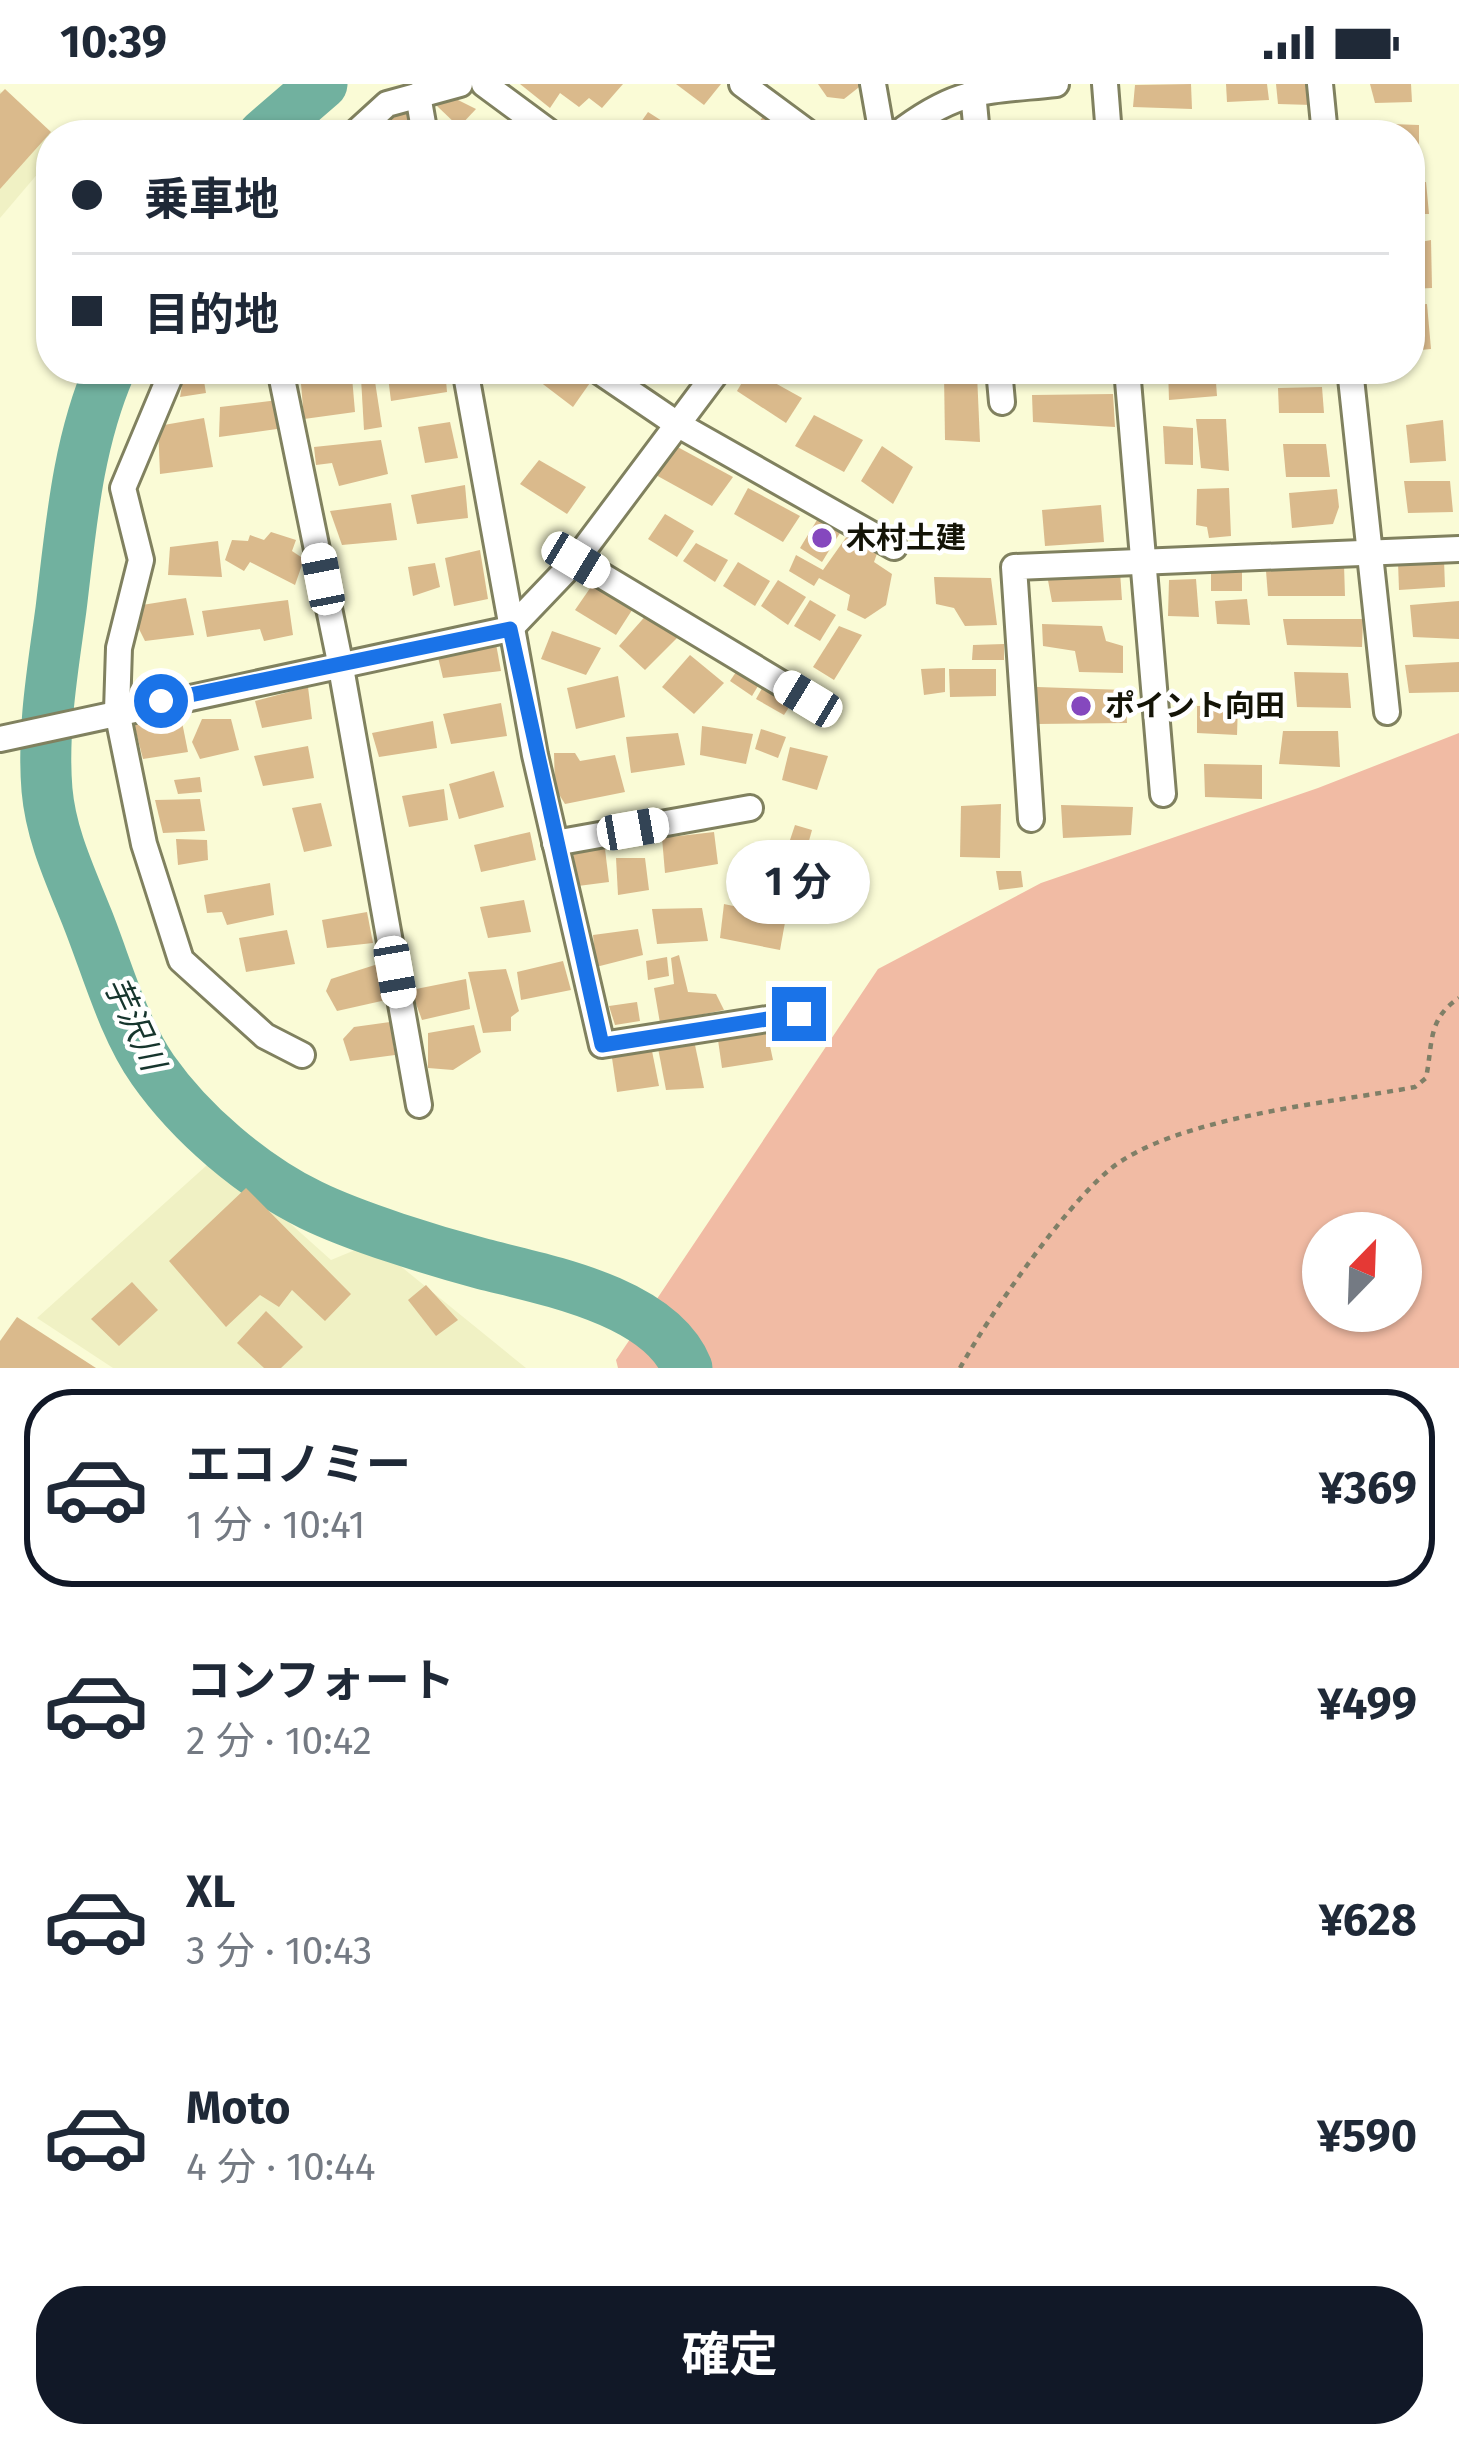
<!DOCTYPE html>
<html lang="ja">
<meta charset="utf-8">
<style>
:root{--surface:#fff;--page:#f2f2f3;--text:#1f2937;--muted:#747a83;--line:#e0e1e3;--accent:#111827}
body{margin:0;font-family:"Fira Sans","Noto Sans JP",sans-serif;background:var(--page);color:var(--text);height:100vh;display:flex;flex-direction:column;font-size:45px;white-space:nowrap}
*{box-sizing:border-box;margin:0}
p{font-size:39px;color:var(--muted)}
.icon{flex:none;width:66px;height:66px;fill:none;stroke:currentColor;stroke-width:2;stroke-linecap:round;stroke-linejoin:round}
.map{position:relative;height:1284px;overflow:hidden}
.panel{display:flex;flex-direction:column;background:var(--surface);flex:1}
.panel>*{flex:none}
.hud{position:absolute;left:36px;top:36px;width:1389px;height:264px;border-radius:48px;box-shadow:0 3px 9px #0004;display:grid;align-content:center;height:264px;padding:0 36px;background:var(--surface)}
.needle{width:78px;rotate:23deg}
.controls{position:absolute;left:1302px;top:1128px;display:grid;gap:24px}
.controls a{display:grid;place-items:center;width:120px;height:120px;border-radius:50%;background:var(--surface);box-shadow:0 3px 9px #0004;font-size:60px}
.end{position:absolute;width:54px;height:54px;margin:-27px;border:15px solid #1a73e8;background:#fff;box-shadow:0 0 0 6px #fff}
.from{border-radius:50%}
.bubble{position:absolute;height:84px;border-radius:42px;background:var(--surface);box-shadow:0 3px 9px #0004;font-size:39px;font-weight:700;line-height:84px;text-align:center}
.car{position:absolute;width:36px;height:72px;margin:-36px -18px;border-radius:15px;box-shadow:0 0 9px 3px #0007;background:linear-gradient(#fff 24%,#345 0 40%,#fff 0 76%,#345 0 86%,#fff 0)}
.hud b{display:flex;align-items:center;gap:42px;height:114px;font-size:45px}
.hud b+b{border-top:3px solid var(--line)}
.hud i{width:30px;height:30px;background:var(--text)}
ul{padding:21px 0 0;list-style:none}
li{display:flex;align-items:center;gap:36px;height:198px;margin:0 24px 18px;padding:0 12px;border:6px solid transparent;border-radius:48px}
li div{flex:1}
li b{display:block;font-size:45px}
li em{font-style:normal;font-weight:700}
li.selected{border-color:var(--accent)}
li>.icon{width:108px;height:108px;stroke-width:1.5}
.primary-button{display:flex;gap:24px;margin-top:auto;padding:24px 36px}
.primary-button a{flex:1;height:138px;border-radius:48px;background:var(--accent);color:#fff;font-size:48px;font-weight:700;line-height:138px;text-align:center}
.status{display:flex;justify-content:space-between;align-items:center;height:84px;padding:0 60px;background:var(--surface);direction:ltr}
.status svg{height:33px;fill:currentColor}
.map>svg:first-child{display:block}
.built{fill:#f0f1c4}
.forest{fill:#f1bba4;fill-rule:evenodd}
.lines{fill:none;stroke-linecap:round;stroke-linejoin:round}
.river{stroke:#71b19f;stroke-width:51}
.building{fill:#daba8c}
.minor-casing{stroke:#80815f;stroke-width:30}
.path{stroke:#7f7f67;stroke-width:4.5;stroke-dasharray:6 6;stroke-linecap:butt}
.minor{stroke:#fff;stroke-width:24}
.route{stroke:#1a73e8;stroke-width:15}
.poi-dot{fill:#8548be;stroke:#fff;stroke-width:4.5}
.labels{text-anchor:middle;stroke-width:9;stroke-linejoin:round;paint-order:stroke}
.poi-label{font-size:30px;font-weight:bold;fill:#141407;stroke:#fff;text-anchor:start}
.water-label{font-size:33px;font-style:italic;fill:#16352d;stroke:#fff}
</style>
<div class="status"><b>10:39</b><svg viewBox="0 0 49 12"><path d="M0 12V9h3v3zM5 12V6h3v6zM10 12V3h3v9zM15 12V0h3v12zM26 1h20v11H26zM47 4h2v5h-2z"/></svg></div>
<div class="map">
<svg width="1459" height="1284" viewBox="0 0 1459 1284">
<rect width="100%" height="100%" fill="#fafbd6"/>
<g class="built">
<path d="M0 7 51 53V74L0 134Z"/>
<path d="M216 1073 331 1176 372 1159 526 1284H113L37 1234Z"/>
</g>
<path class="forest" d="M1459 649V1284H618L616 1276 878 885 1041 799 1318 704ZM1323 1149H1401V1227H1323Z"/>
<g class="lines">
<g class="river">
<path d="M263 51 322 0"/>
<path d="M110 285C77 361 71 443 61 525 53 584 42 646 47 706 51 752 71 793 88 836 107 884 123 943 153 986 191 1040 252 1092 311 1121 356 1143 434 1167 483 1180 546 1196 660 1217 687 1284"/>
</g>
</g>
<g class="building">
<path d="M520 0H623L602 24 589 14 579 23 560 9 550 24Z"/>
<path d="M676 0H721L704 21Z"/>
<path d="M818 0H863L844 15 827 13Z"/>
<path d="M1191 0 1192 25 1133 23 1135 1Z"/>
<path d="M1226 0H1267L1269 16 1227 18Z"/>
<path d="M1276 0H1310L1312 21 1278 20Z"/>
<path d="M1370 0H1411L1412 18 1375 19Z"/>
<path d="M5 5 51 48 0 105V10Z"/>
<path d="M448 11 476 25 459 43 436 21Z"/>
<path d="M410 25 414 51H368L383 33Z"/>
<path d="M648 28 684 51H632Z"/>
<path d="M766 28 797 51H750Z"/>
<path d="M1363 39 1419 41V72H1410V51H1365Z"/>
<path d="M1304 40V51H1246V48Z"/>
<path d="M1426 98 1429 130H1410V99Z"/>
<path d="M1431 156 1432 204 1410 205V160Z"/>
<path d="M1427 220 1431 265 1410 267V221Z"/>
<path d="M185 285H202L206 309 180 313Z"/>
<path d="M387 285H445L447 308 391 317Z"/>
<path d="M534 285H574L592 296 573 323 531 291Z"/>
<path d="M750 285 802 314 786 339 737 307Z"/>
<path d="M1168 285H1215L1217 312 1169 316Z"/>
<path d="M944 290H977L980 358 945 356Z"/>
<path d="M374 291 382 343 364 346 361 294Z"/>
<path d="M352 293 355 328 304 335 301 300Z"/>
<path d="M1322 303 1324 329H1279L1278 304Z"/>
<path d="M1113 310 1115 343 1033 338 1032 311Z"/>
<path d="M278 316 284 344 219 353 220 323Z"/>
<path d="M814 331 863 356 844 388 795 362Z"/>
<path d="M204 334 213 383 160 390 158 342Z"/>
<path d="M1196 335H1226L1229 387 1201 384Z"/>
<path d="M1443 336 1446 377 1410 379 1406 341Z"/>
<path d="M450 338 458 374 425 379 418 343Z"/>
<path d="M1163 342 1193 344V381L1165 380Z"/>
<path d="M381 356 388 390 339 402 332 379 316 381 314 363Z"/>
<path d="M672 360 733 393 712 422 654 390Z"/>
<path d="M1283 360H1326L1330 393H1286Z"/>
<path d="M882 362 913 383 893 420 861 397Z"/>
<path d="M539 376 586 403 567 430 520 400Z"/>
<path d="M1404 397H1450L1453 428 1408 429Z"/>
<path d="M465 401 468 434 417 440 411 411Z"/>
<path d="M748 404 800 432 783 458 734 430Z"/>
<path d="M1229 404 1231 452 1209 454 1207 443 1196 441 1197 405Z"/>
<path d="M1337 405 1339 423 1333 440 1292 444 1289 409Z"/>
<path d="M391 419 397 456 342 461 330 427Z"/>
<path d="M1101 421 1104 458 1045 462 1042 426Z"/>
<path d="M665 430 694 447 677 473 648 455Z"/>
<path d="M820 431 843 444 822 478 800 464Z"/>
<path d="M852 445 879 464 874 478 892 490 886 521 865 535 847 526 850 511 819 494 814 502 789 487 796 471 823 486Z"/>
<path d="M271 448 296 456 292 467 304 475 295 501 250 478 244 487 225 476 232 456 248 457 250 451 264 456Z"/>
<path d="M218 457 222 493 168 491 170 463Z"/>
<path d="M696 459 728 476 715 498 683 477Z"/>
<path d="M480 466 488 515 454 522 445 474Z"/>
<path d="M1444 476 1445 503 1399 506 1398 478Z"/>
<path d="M738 478 770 497 755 522 723 502Z"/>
<path d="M435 479 440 503 413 512 408 483Z"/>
<path d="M1344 481 1345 512H1268L1266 487Z"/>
<path d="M1120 488 1122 516 1052 518 1047 491Z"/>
<rect x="1211" y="488" width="31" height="19"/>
<path d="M934 493 991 494 997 541 965 542 954 524 936 520Z"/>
<path d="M1196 495 1199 533 1168 532 1169 496Z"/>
<path d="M778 496 806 513 788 541 761 522Z"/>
<path d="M595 497 634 523 616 551 575 526Z"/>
<path d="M186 514 194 551 145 557 135 537 142 521Z"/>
<path d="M1247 515 1250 541 1217 540 1215 517Z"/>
<path d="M288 516 293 551 264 557 260 545 207 553 202 527Z"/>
<path d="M810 516 836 531 820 557 794 542Z"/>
<path d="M1459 517V555L1413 553 1410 521Z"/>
<path d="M649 528 682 549 645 586 619 562Z"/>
<path d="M1283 535H1363L1362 563 1287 561Z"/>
<path d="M1042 540 1102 542 1106 557 1123 562V589L1079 588 1075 567 1043 562Z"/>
<path d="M839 542 862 551 834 596 813 583Z"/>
<path d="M552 547 601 564 586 591 541 575Z"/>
<path d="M496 560 501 587 443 594 437 569Z"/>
<path d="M1004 560V576H972L973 561Z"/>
<path d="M690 571 724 599 694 630 662 603Z"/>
<path d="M1459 578V608L1409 609 1405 581Z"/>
<path d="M740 582 761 597 752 612 730 597Z"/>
<path d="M945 584V608L924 611 921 585Z"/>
<path d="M949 585H996V612L950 613Z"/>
<path d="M1294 588 1348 589 1351 624 1297 623Z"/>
<path d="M618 592 625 633 576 645 567 604Z"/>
<path d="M765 599 795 614 784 631 756 615Z"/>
<path d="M308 603 312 635 262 644 255 617Z"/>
<path d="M1037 603 1125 606 1127 639 1037 640Z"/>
<path d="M501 619 507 652 451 660 443 630Z"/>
<path d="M1238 621 1237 651 1197 649V622Z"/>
<path d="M180 628 188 668 143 675 134 640Z"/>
<path d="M202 635H231L239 666 200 675 192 658Z"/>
<path d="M433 637 437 664 379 673 372 649Z"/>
<path d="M702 642 753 650 746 680 700 671Z"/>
<path d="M761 645 786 653 778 674 755 665Z"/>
<path d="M1283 647H1338L1340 683 1279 680Z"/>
<path d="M678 649 685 681 631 689 626 653Z"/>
<path d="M308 662 314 694 263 702 254 672Z"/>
<path d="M790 663 828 672 817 706 782 696Z"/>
<path d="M554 669H575L580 677 615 671 625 708 565 720 555 704Z"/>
<path d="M1204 680 1262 681V715L1205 713Z"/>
<path d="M494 687 504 723 459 735 449 700Z"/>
<path d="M200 693 202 708 178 710 174 696Z"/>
<path d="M444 705 448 736 409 743 402 712Z"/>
<path d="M200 715 205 747 163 749 155 716Z"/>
<path d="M321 719 332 762 304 768 292 724Z"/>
<path d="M1001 720 1000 774 960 773 961 722Z"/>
<path d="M1061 721 1133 723 1131 751 1063 754Z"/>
<path d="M795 741 812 746 805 771 787 765Z"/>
<path d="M530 748 536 776 481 788 474 761Z"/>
<path d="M714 748 718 780 665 789 662 754Z"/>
<path d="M176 755 207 756 208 776 178 781Z"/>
<path d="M605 765 609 798 578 802 573 768Z"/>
<path d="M616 774H645L649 806 618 811Z"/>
<path d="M996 787H1021L1023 803 999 806Z"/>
<path d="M808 797 797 820 782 816 784 800Z"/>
<path d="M270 799 274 831 227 841 222 828 207 829 204 811Z"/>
<path d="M754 803H776L774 821 752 818Z"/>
<path d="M524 816 531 848 488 854 480 823Z"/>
<path d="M724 820 786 833 780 866 720 854Z"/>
<path d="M702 824 708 857 657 860 652 825Z"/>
<path d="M367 828 373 859 327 864 322 836Z"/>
<path d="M638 845 643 871 596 883 593 851Z"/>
<path d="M287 846 295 880 246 888 239 854Z"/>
<path d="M679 871 688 908 716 910 724 926 660 939 654 904 674 900 671 874Z"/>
<path d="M667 873 669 892 648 896 646 877Z"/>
<path d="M563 877 571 906 521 916 517 888Z"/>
<path d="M378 880 386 916 337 927 326 907 331 895Z"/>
<path d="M506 885 519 927 511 933V947L483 949 468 888Z"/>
<path d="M466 895 470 925 422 936 411 906Z"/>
<path d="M637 918 640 937 615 941 609 922Z"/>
<path d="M390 938 395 971 350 977 343 955 354 943Z"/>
<path d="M474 941 481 968 453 986 428 984V949Z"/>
<path d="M767 948 773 976 722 984 718 956Z"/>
<path d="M695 961 704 1004 666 1006 658 964Z"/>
<path d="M652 967 659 1002 617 1008 612 974Z"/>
<path d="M246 1104 351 1210 325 1237 292 1206 279 1223 260 1211 226 1243 169 1177Z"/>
<path d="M132 1198 158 1226 119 1262 91 1235Z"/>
<path d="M426 1201 458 1236 436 1252 408 1216Z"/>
<path d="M266 1227 303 1263 281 1284H264L237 1259Z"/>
<path d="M17 1233 96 1284H0V1257Z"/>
</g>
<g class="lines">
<defs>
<g id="minor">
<path d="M484 0 553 51"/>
<path d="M742 0 811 51"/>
<path d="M873 0 882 51"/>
<path d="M1105 0 1109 51"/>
<path d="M1320 0 1325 51"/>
<path d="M973 8 977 51"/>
<path d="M418 11 425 51"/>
<path d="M353 51 387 20 460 0"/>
<path d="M896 51C957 4 981 8 1056 0"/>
<path d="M173 285 123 404 141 476 119 564 117 627 144 760 181 876 265 952 302 971"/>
<path d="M280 285 340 578 419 1021"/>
<path d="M465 285 535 671 602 961 799 930"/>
<path d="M596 285 677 340 894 463"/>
<path d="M999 285 1002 318"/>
<path d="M1127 285 1163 710"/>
<path d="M1350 285 1387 628"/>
<path d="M576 476 807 615"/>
<path d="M0 655 510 545 576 476 719 285"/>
<path d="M1031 735 1014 483 1459 465"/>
<path d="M555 759 750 724"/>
</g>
</defs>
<use href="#minor" class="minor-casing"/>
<path class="path" d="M960 1284C990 1230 1062 1126 1108 1087 1171 1033 1331 1019 1415 1003L1426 994C1433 960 1427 935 1459 914"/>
<use href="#minor" class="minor"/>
</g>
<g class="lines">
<path class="route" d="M161 617 510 545 602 961 799 930"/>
</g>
<g class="poi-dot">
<circle cx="822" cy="454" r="12"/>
<circle cx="1081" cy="622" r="12"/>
</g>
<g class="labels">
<g class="poi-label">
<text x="846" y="464">木村土建</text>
<text x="1105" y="632">ポイント向田</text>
</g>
<g class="water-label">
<text transform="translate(135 939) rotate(65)" y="12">芋沢川</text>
</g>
</g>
</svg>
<div class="controls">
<a><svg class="needle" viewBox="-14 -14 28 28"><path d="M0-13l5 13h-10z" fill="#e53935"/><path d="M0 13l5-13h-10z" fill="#747a83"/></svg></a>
</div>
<i class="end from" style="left:161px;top:617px"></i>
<i class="end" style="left:799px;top:930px"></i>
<div class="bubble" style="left:726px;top:756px;width:144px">1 分</div>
<i class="car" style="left:576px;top:476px;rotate:121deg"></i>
<i class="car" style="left:323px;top:495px;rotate:349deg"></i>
<i class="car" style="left:808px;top:615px;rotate:301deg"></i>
<i class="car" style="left:633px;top:745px;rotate:80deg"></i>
<i class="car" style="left:395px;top:888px;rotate:170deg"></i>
<div class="hud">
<b><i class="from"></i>乗車地</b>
<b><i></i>目的地</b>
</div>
</div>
<section class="panel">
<ul>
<li class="selected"><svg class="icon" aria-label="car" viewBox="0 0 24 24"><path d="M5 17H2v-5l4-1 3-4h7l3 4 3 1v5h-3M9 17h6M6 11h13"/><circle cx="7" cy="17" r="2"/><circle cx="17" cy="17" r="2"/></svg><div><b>エコノミー</b><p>1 分 · 10:41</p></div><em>¥369</em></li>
<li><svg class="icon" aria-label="car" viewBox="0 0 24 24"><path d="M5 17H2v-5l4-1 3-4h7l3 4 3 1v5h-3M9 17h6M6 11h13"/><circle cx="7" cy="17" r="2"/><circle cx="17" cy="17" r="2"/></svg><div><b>コンフォート</b><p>2 分 · 10:42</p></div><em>¥499</em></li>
<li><svg class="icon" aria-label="car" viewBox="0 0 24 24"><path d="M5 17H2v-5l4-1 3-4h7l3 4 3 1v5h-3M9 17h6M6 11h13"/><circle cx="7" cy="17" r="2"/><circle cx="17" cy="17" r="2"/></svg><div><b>XL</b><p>3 分 · 10:43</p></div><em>¥628</em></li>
<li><svg class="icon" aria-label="car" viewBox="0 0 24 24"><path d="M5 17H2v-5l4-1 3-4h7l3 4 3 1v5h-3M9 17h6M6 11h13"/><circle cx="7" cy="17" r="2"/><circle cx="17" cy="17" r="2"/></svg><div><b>Moto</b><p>4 分 · 10:44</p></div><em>¥590</em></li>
</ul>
<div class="primary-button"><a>確定</a></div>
</section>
